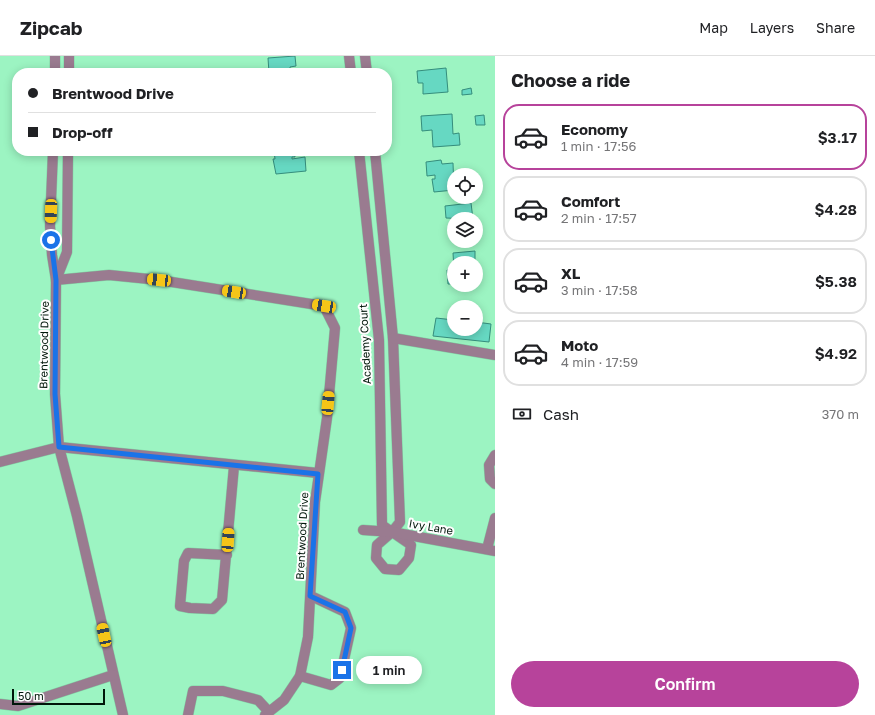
<!DOCTYPE html>
<meta charset="utf-8">
<style>
:root{--surface:#fff;--page:#f6f6f6;--text:#202124;--muted:#757577;--line:#e0e0e0;--accent:#b7439b}
body{margin:0;font-family:"Golos Text",sans-serif;background:var(--page);color:var(--text);height:100vh;display:flex;flex-direction:column;font-size:15px;white-space:nowrap}
*{box-sizing:border-box;margin:0}
p{font-size:13px;color:var(--muted)}
.icon{flex:none;width:22px;height:22px;fill:none;stroke:currentColor;stroke-width:2;stroke-linecap:round;stroke-linejoin:round}
.map{position:relative;flex:1;overflow:hidden}
.side{display:flex;flex-direction:column;background:var(--surface);width:380px}
.side>*{flex:none}
.top-card{position:absolute;left:12px;top:12px;width:380px;height:88px;border-radius:16px;box-shadow:0 2px 10px #0003;display:grid;align-content:center;height:88px;padding:0 16px;background:var(--surface)}
.fabs{position:absolute;left:447px;top:112px;display:grid;gap:8px}
.fabs a{display:grid;place-items:center;width:36px;height:36px;border-radius:50%;background:var(--surface);box-shadow:0 2px 10px #0003;font-size:20px}
.scale{position:absolute;left:12px;bottom:10px;width:93px;box-sizing:border-box;padding-left:4px;border:2px solid #00170a;border-top:0;font-size:11px;line-height:14px;white-space:nowrap;color:#00170a;-webkit-text-stroke:3px #fefefe;paint-order:stroke}
.end{position:absolute;width:18px;height:18px;margin:-9px;border:5px solid #1a73e8;background:#fff;box-shadow:0 0 0 2px #fff}
.from{border-radius:50%}
.bubble{position:absolute;height:28px;border-radius:14px;background:var(--surface);box-shadow:0 2px 10px #0003;font-size:13px;font-weight:600;line-height:28px;text-align:center}
.car{position:absolute;width:12px;height:24px;margin:-12px -6px;border-radius:5px;box-shadow:0 0 3px 1px #0007;background:linear-gradient(#f5c518 24%,#345 0 40%,#f5c518 0 76%,#345 0 86%,#f5c518 0)}
.top-card b{display:flex;align-items:center;gap:14px;height:38px;font-size:15px}
.top-card b+b{border-top:1px solid var(--line)}
.top-card i{width:10px;height:10px;background:var(--text)}
ul{padding:0;list-style:none}
li{display:flex;align-items:center;gap:12px;height:66px;margin:0 8px 6px;padding:0 8px;border:2px solid var(--line);border-radius:16px}
li div{flex:1}
li b{display:block;font-size:15px}
li em{font-style:normal;font-weight:600}
li.on{border-color:var(--accent)}
li>.icon{width:36px;height:36px;stroke-width:1.5}
h2{padding:0 16px;font-size:18px;line-height:48px}
.pay{display:flex;align-items:center;gap:10px;height:44px;padding:0 16px;font-size:15px}
.pay p{margin-inline-start:auto}
.cta{display:flex;gap:8px;margin-top:auto;padding:8px 16px}
.cta a{flex:1;height:46px;border-radius:24px;background:var(--accent);color:#fff;font-size:16px;font-weight:600;line-height:46px;text-align:center}
header{display:flex;align-items:center;gap:24px;box-sizing:border-box;height:56px;padding:0 20px;background:var(--surface);border-bottom:1px solid var(--line)}
header strong{font-size:19px}
nav{display:flex;gap:22px;margin-inline-start:auto;font-size:14px}
main{display:flex;flex:1;min-height:0}
.map>svg:first-child{display:block}
.building{fill:#66d8c2;stroke:#358d7c}
.lines{fill:none;stroke-linecap:round;stroke-linejoin:round}
.minor-casing{stroke:#83d1a5;stroke-width:11}
.minor{stroke:#9a7b90;stroke-width:10}
.route{stroke:#1a73e8;stroke-width:5}
.labels{text-anchor:middle;stroke-width:4;stroke-linejoin:round;paint-order:stroke}
.street-label{font-size:11px;fill:#00170a;stroke:#fefefe}
</style>
<header>
<strong>Zipcab</strong>
<nav><a>Map</a><a>Layers</a><a>Share</a></nav>
</header>
<main>
<div class="map">
<svg width="495" height="659" viewBox="0 0 495 659">
<rect width="100%" height="100%" fill="#9cf4c2"/>
<g class="building">
<path d="M295 0 296 10 290 11V17H269L268 2Z"/>
<path d="M446 12 448 36 423 38V27H418L417 15Z"/>
<path d="M471 32 472 38 462 39V34Z"/>
<path d="M452 58 453 78 459 77 460 89 433 91 432 74 422 75 421 60Z"/>
<path d="M484 59 485 69H476L475 60Z"/>
<path d="M274 95H294L295 101H292V103L305 101 306 115 276 118 273 103H275Z"/>
<path d="M441 104 442 108 453 107 454 134 434 136 432 123H435V119L427 120 426 106Z"/>
<path d="M471 147 473 163 446 162 445 150Z"/>
<path d="M475 195V206L454 207V228H448L447 214H454L453 197Z"/>
<path d="M436 262 454 264V273H476V266L491 268 489 286 433 280Z"/>
</g>
<g class="lines">
<defs>
<g id="minor">
<path d="M349 0 351 17"/>
<path d="M365 0 367 17"/>
<path d="M55 17V0"/>
<path d="M69 17V0"/>
<path d="M53 95 50 170 52 199 56 224 55 338 59 391 77 460 123 659"/>
<path d="M359 95 379 284 382 469 411 489 409 502 399 514 385 513 376 502 377 489 392 476 400 466 393 282 375 95"/>
<path d="M56 224 109 219 159 224 324 250 335 272 327 362 315 446 308 581 300 620 284 644 265 659"/>
<path d="M56 224 67 196 68 95"/>
<path d="M393 282 495 299"/>
<path d="M495 399 489 409 490 423 495 428"/>
<path d="M0 406 59 391 318 417"/>
<path d="M363 474 392 476 495 495"/>
<path d="M487 493 495 462"/>
<path d="M227 499 188 497 184 505 180 550 190 552 213 553 222 544 234 410"/>
<path d="M300 620 331 629 340 622 351 572 345 556 311 540"/>
<path d="M0 648 18 650 113 619"/>
<path d="M188 659 193 635H223L258 644 269 656"/>
</g>
</defs>
<use href="#minor" class="minor-casing"/>
<use href="#minor" class="minor"/>
</g>
<g class="lines">
<path class="route" d="M51 184 56 224 55 338 59 391 318 418 310 540 345 556 351 572 342 614"/>
</g>
<g class="labels">
<g class="street-label">
<text transform="translate(365 288) rotate(-93)" y="4">Academy Court</text>
<text transform="translate(44 289) rotate(-89)" y="4">Brentwood Drive</text>
<text transform="translate(431 471) rotate(10)" y="4">Ivy Lane</text>
<text transform="translate(302 480) rotate(-87)" y="4">Brentwood Drive</text>
</g>
</g>
</svg>
<div class="fabs">
<a><svg class="icon" aria-label="locate" viewBox="0 0 24 24"><circle cx="12" cy="12" r="6"/><path d="M12 2v4M12 18v4M2 12h4M18 12h4"/></svg></a>
<a><svg class="icon" aria-label="layers" viewBox="0 0 24 24"><path d="M12 4l9 5-9 5-9-5zM3 14l9 5 9-5"/></svg></a>
<a>+</a>
<a>−</a>
</div>
<div class="scale">50 m</div>
<i class="end from" style="left:51px;top:184px"></i>
<i class="end" style="left:342px;top:614px"></i>
<div class="bubble" style="left:356px;top:600px;width:66px">1 min</div>
<i class="car" style="left:51px;top:155px;rotate:182deg"></i>
<i class="car" style="left:159px;top:224px;rotate:276deg"></i>
<i class="car" style="left:234px;top:236px;rotate:279deg"></i>
<i class="car" style="left:324px;top:250px;rotate:279deg"></i>
<i class="car" style="left:328px;top:347px;rotate:5deg"></i>
<i class="car" style="left:228px;top:484px;rotate:4deg"></i>
<i class="car" style="left:104px;top:579px;rotate:348deg"></i>
<div class="top-card">
<b><i class="from"></i>Brentwood Drive</b>
<b><i></i>Drop-off</b>
</div>
</div>
<section class="side">
<h2>Choose a ride</h2>
<ul>
<li class="on"><svg class="icon" aria-label="car" viewBox="0 0 24 24"><path d="M5 17H2v-5l4-1 3-4h7l3 4 3 1v5h-3M9 17h6M6 11h13"/><circle cx="7" cy="17" r="2"/><circle cx="17" cy="17" r="2"/></svg><div><b>Economy</b><p>1 min · 17:56</p></div><em>$3.17</em></li>
<li><svg class="icon" aria-label="car" viewBox="0 0 24 24"><path d="M5 17H2v-5l4-1 3-4h7l3 4 3 1v5h-3M9 17h6M6 11h13"/><circle cx="7" cy="17" r="2"/><circle cx="17" cy="17" r="2"/></svg><div><b>Comfort</b><p>2 min · 17:57</p></div><em>$4.28</em></li>
<li><svg class="icon" aria-label="car" viewBox="0 0 24 24"><path d="M5 17H2v-5l4-1 3-4h7l3 4 3 1v5h-3M9 17h6M6 11h13"/><circle cx="7" cy="17" r="2"/><circle cx="17" cy="17" r="2"/></svg><div><b>XL</b><p>3 min · 17:58</p></div><em>$5.38</em></li>
<li><svg class="icon" aria-label="car" viewBox="0 0 24 24"><path d="M5 17H2v-5l4-1 3-4h7l3 4 3 1v5h-3M9 17h6M6 11h13"/><circle cx="7" cy="17" r="2"/><circle cx="17" cy="17" r="2"/></svg><div><b>Moto</b><p>4 min · 17:59</p></div><em>$4.92</em></li>
</ul>
<div class="pay"><svg class="icon" aria-label="cash" viewBox="0 0 24 24"><path d="M3 7h18v10H3z"/><circle cx="12" cy="12" r="2"/></svg>Cash<p>370 m</p></div>
<div class="cta"><a>Confirm</a></div>
</section>
</main>
